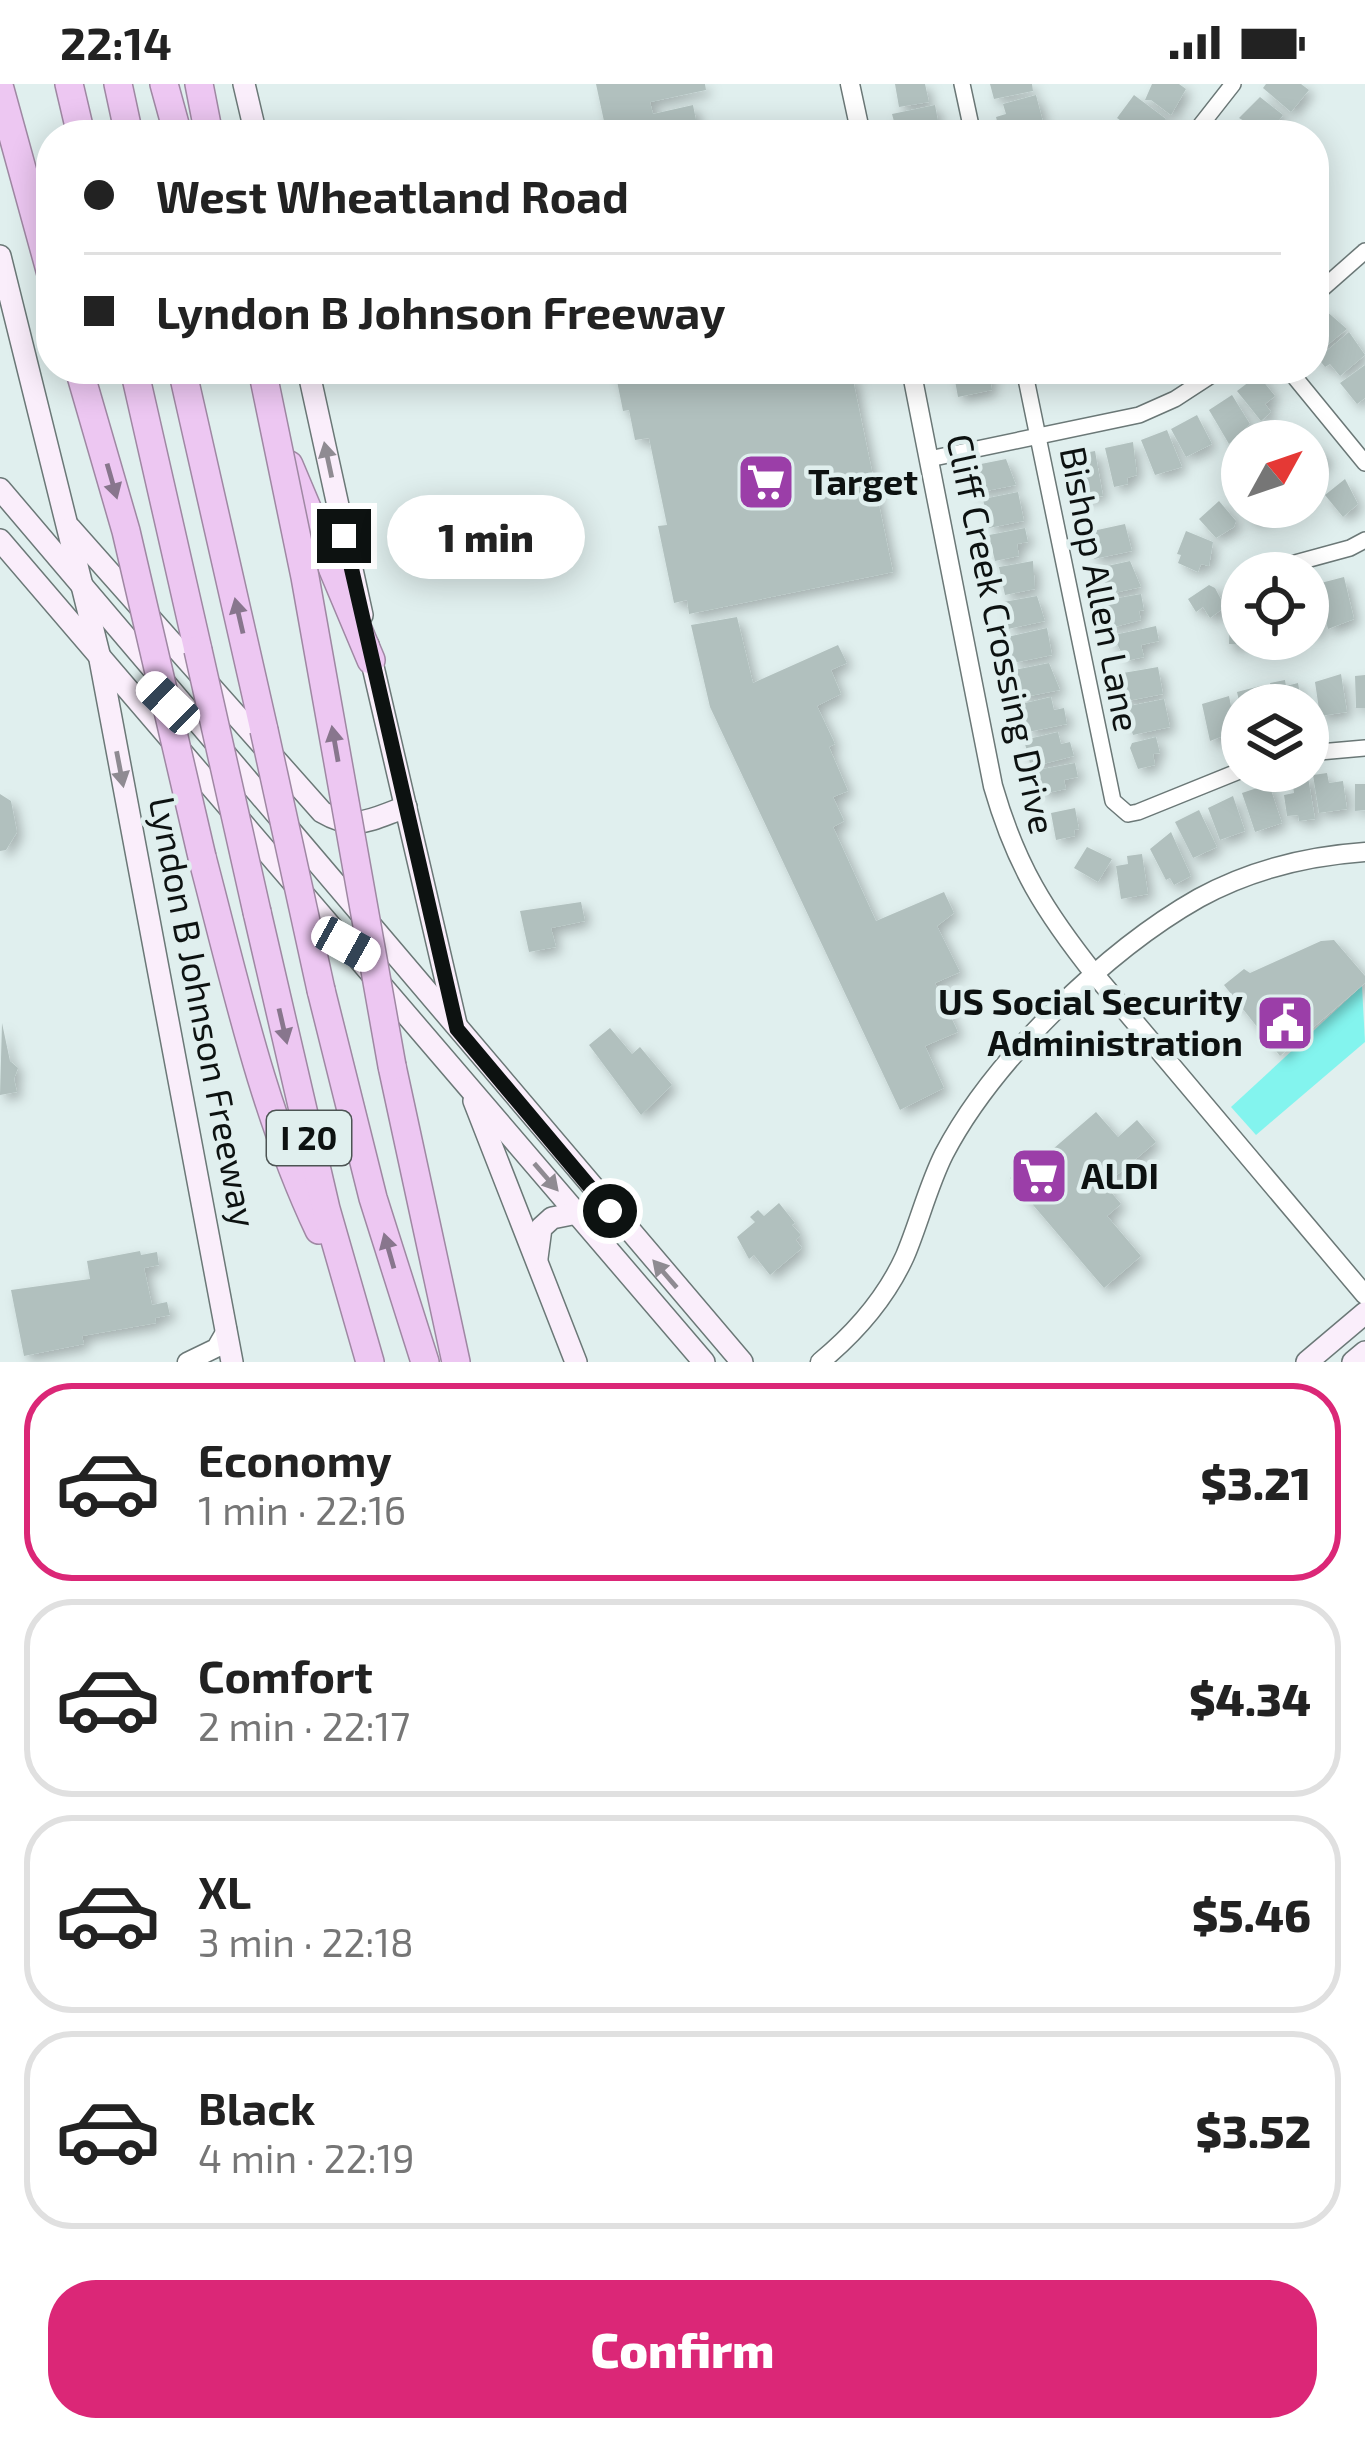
<!DOCTYPE html>
<meta charset="utf-8">
<style>
:root{--surface:#fff;--page:#f2f2f2;--text:#222;--muted:#767676;--line:#e0e0e0;--accent:#db2777}
body{margin:0;font-family:"Exo 2",sans-serif;background:var(--page);color:var(--text);height:100vh;display:flex;flex-direction:column;font-size:45px;white-space:nowrap}
*{box-sizing:border-box;margin:0}
p{font-size:39px;color:var(--muted)}
.icon{flex:none;width:66px;height:66px;fill:none;stroke:currentColor;stroke-width:2;stroke-linecap:round;stroke-linejoin:round}
.map{position:relative;height:1278px;overflow:hidden}
.drawer{display:flex;flex-direction:column;background:var(--surface);flex:1}
.drawer>*{flex:none}
.guide{position:absolute;left:36px;top:36px;width:1293px;height:264px;border-radius:48px;box-shadow:0 6px 30px #0003;display:grid;align-content:center;height:264px;padding:0 48px;background:var(--surface)}
.needle{width:78px;rotate:50deg}
.tools{position:absolute;left:1221px;top:336px;display:grid;gap:24px}
.tools a{display:grid;place-items:center;width:108px;height:108px;border-radius:50%;background:var(--surface);box-shadow:0 6px 30px #0003;font-size:60px}
.end{position:absolute;width:54px;height:54px;margin:-27px;border:15px solid #0d1211;background:#fff;box-shadow:0 0 0 6px #fff}
.from{border-radius:50%}
.bubble{position:absolute;height:84px;border-radius:42px;background:var(--surface);box-shadow:0 6px 30px #0003;font-size:39px;font-weight:800;line-height:84px;text-align:center}
.car{position:absolute;width:36px;height:72px;margin:-36px -18px;border-radius:15px;box-shadow:0 0 9px 3px #0007;background:linear-gradient(#fff 24%,#345 0 40%,#fff 0 76%,#345 0 86%,#fff 0)}
.guide b{display:flex;align-items:center;gap:42px;height:114px;font-size:45px}
.guide b+b{border-top:3px solid var(--line)}
.guide i{width:30px;height:30px;background:var(--text)}
ul{padding:21px 0 0;list-style:none}
li{display:flex;align-items:center;gap:36px;height:198px;margin:0 24px 18px;padding:0 24px;border:6px solid var(--line);border-radius:48px}
li div{flex:1}
li b{display:block;font-size:45px}
li em{font-style:normal;font-weight:800}
li.active{border-color:var(--accent)}
li>.icon{width:108px;height:108px;stroke-width:1.5}
.cta{display:flex;gap:24px;margin-top:auto;padding:24px 48px}
.cta a{flex:1;height:138px;border-radius:48px;background:var(--accent);color:#fff;font-size:48px;font-weight:800;line-height:138px;text-align:center}
.status{display:flex;justify-content:space-between;align-items:center;height:84px;padding:0 60px;background:var(--surface);direction:ltr}
.status svg{height:33px;fill:currentColor}
.map>svg:first-child{display:block}
.green{fill:#83f4ee}
.building{fill:#b1c0be;filter:url(#shadow)}
.lines{fill:none;stroke-linecap:round;stroke-linejoin:round}
.minor-casing{stroke:#6b7877;stroke-width:18}
.tertiary-casing{stroke:#6b7877;stroke-width:21}
.secondary-casing{stroke:#6b7877;stroke-width:24}
.motorway-casing{stroke:#9f88a3;stroke-width:30}
.minor{stroke:#fff;stroke-width:15}
.tertiary{stroke:#fff;stroke-width:18}
.secondary{stroke:#faeefb;stroke-width:21}
.motorway{stroke:#edc7f2;stroke-width:27}
.motorway-bridge-casing{stroke:#9f88a3;stroke-width:30;stroke-linecap:butt}
.motorway-bridge{stroke:#edc7f2;stroke-width:27}
.oneway{fill:#8f8b92}
.oneway2{fill:#88768d}
.route{stroke:#0d1211;stroke-width:15}
.labels{text-anchor:middle;stroke-width:9;stroke-linejoin:round;paint-order:stroke}
.shield{fill:#e0efee;stroke:#4c5453;stroke-width:3}
.shield-label{font-size:33px;font-weight:bold;fill:#0d1211}
.poi-label{font-size:36px;font-weight:bold;fill:#0d1211;stroke:#e0efee;text-anchor:start}
.street-label{font-size:36px;fill:#0d1211;stroke:#e0efee}
</style>
<div class="status"><b>22:14</b><svg viewBox="0 0 49 12"><path d="M0 12V9h3v3zM5 12V6h3v6zM10 12V3h3v9zM15 12V0h3v12zM26 1h20v11H26zM47 4h2v5h-2z"/></svg></div>
<div class="map">
<svg width="1365" height="1278" viewBox="0 0 1365 1278">
<defs>
<filter id="shadow"><feDropShadow dx="5.5" dy="5.5" stdDeviation="6" flood-color="#0004"/></filter>
</defs>
<rect width="100%" height="100%" fill="#e0efee"/>
<path class="green" d="M1362 902 1365 958 1256 1051 1231 1023Z"/>
<g class="building">
<path d="M596 0H705L706 6 650 18 653 30 693 21 699 51H607Z"/>
<path d="M895 0H925L929 18 899 23Z"/>
<path d="M990 0H1032L1033 7 994 15Z"/>
<path d="M1152 0H1179L1186 5 1171 31 1151 16H1145Z"/>
<path d="M1266 0H1301L1309 6 1291 28 1263 4Z"/>
<path d="M1036 11 1043 38 1000 49 996 33 1006 30 1003 20Z"/>
<path d="M1134 11 1166 35 1156 49 1141 51 1117 34Z"/>
<path d="M1260 13 1283 31 1268 51 1239 34Z"/>
<path d="M935 21 938 37 925 40 928 50 904 51 903 44 896 45 892 30Z"/>
<path d="M394 39 397 51H348L347 49Z"/>
<path d="M1325 226 1347 245 1314 272V235Z"/>
<path d="M1349 248 1365 271 1340 292 1330 280 1325 283 1318 274Z"/>
<path d="M1365 281V314L1357 320 1340 299Z"/>
<path d="M626 285H825L827 296 852 291 893 488 689 530 687 516 674 519 658 442 667 441 649 354 635 356 629 326 623 327 615 287Z"/>
<path d="M990 285 992 293 976 296 990 295 992 306 958 313 953 286Z"/>
<path d="M1258 291 1275 312 1265 320 1271 328 1261 337 1237 307Z"/>
<path d="M1232 311 1250 340 1229 360 1209 326Z"/>
<path d="M1197 331 1212 360 1186 373 1171 345Z"/>
<path d="M1167 346 1182 383 1155 391 1141 356Z"/>
<path d="M1133 358 1137 391 1127 394 1128 400 1114 403 1105 364Z"/>
<path d="M1308 358 1328 375 1308 391Z"/>
<path d="M1095 367 1103 412 1078 415 1068 372Z"/>
<path d="M1006 375 1016 401 976 409 971 382Z"/>
<path d="M1345 395 1358 420 1343 433 1325 411Z"/>
<path d="M1018 408 1024 437 989 444 983 415Z"/>
<path d="M1219 417 1236 437 1234 443 1216 454 1199 435Z"/>
<path d="M1245 423H1281L1259 437 1258 433 1251 436Z"/>
<path d="M1125 440 1132 467 1094 475 1088 448Z"/>
<path d="M1025 444 1028 458 1017 460 1019 472 995 477 989 451Z"/>
<path d="M1186 447 1213 458 1209 482 1201 480 1198 488 1178 479 1181 471 1177 470Z"/>
<path d="M1033 477 1035 505 1005 511 999 483Z"/>
<path d="M1130 477 1141 503 1105 511 1103 504 1099 505 1098 484Z"/>
<path d="M1344 493 1354 535 1328 545 1317 500Z"/>
<path d="M1209 501 1215 504 1225 523 1210 534 1203 523 1196 528 1188 515Z"/>
<path d="M1312 509 1319 546 1308 548V510Z"/>
<path d="M1141 510 1144 526 1139 527 1141 536 1107 545 1101 517Z"/>
<path d="M1037 512 1045 537 1008 545 1003 518Z"/>
<path d="M1230 530 1242 531 1243 561 1229 560Z"/>
<path d="M737 533 753 599 838 561 847 579 831 586 841 610 817 622 835 660 829 663 848 707 833 713 844 737 833 743 876 837 944 808 954 829 937 842 960 888 935 899 958 948 925 962 944 1004 900 1026 710 623 691 541Z"/>
<path d="M1156 542 1159 557 1141 561 1144 573 1126 577 1117 560 1111 561 1109 552Z"/>
<path d="M1047 544 1052 571 1013 579 1007 553Z"/>
<path d="M1049 579 1060 606 1019 614 1014 586Z"/>
<path d="M1158 583 1163 610 1122 618 1117 590Z"/>
<path d="M1341 590 1347 628 1320 632 1315 598Z"/>
<path d="M1365 591V624H1356L1355 592Z"/>
<path d="M1285 596 1286 602 1298 599 1302 621H1274L1270 599Z"/>
<path d="M1264 601 1268 621H1240L1237 608Z"/>
<path d="M1229 612 1236 647 1210 657 1202 620Z"/>
<path d="M1051 613 1054 626 1064 624 1067 640 1028 648 1021 620Z"/>
<path d="M1164 615 1170 643 1133 651 1124 623Z"/>
<path d="M1058 648 1061 660 1070 658 1074 672 1031 683 1024 656Z"/>
<path d="M1156 653 1160 669 1153 670 1155 681 1138 685 1130 664 1132 659Z"/>
<path d="M1075 679 1078 693 1064 696 1066 705 1042 710 1037 686Z"/>
<path d="M1327 689 1329 699 1343 697 1347 725 1319 729 1313 691Z"/>
<path d="M1308 693 1315 735 1299 737 1298 731 1287 732 1284 711 1294 709 1292 695Z"/>
<path d="M1269 700 1282 739 1255 748 1242 709Z"/>
<path d="M1355 700H1365V726L1355 727Z"/>
<path d="M0 710 11 717 17 748 6 766 0 767Z"/>
<path d="M1233 712 1245 747 1220 756 1208 724Z"/>
<path d="M1075 724 1079 745 1074 746 1075 752 1056 756 1051 729Z"/>
<path d="M1199 726 1217 763 1193 774 1175 738Z"/>
<path d="M1171 748 1191 792 1174 801 1170 794 1166 796 1150 765Z"/>
<path d="M1087 763 1112 775 1098 798 1074 784Z"/>
<path d="M1142 770 1148 810 1121 815 1116 782 1128 780 1127 772Z"/>
<path d="M581 818 585 837 551 844 556 863 529 868 520 827Z"/>
<path d="M1334 856 1365 892V899L1280 972 1224 901 1244 885 1250 889 1321 857Z"/>
<path d="M2 939 10 977 18 984 14 995 17 1008 0 1011Z"/>
<path d="M610 944 632 970 640 963 672 1001 641 1031 589 961Z"/>
<path d="M1096 1028 1118 1053 1137 1036 1156 1058 1105 1101 1121 1120 1107 1132 1141 1172 1104 1204 1010 1094 1035 1072 1039 1077Z"/>
<path d="M779 1119 795 1139 792 1141 801 1151 796 1156 802 1164 770 1191 754 1171 749 1175 737 1153 755 1138 750 1133 758 1126 764 1132Z"/>
<path d="M140 1167 141 1171 157 1168 159 1181 144 1184 152 1221 167 1218 170 1231 155 1234 156 1239 82 1252 84 1260 24 1272 11 1206 90 1195 87 1177Z"/>
</g>
<g class="lines">
<defs>
<g id="minor">
<path d="M962 0 973 51"/>
<path d="M1193 51 1233 0"/>
<path d="M1314 212 1365 167"/>
<path d="M1024 285 1113 717 1128 730 1138 728 1242 686"/>
<path d="M1288 285 1365 379"/>
<path d="M929 375 1139 331 1175 315 1221 285"/>
<path d="M1262 488 1350 464 1365 456"/>
<path d="M1308 669 1365 664"/>
</g>
<g id="tertiary">
<path d="M850 0 861 51"/>
<path d="M911 285 993 702C1016 782 1045 828 1096 892L1365 1211"/>
<path d="M187 1278 216 1264 227 1245"/>
<path d="M820 1278C854 1250 886 1214 905 1172 919 1139 928 1102 944 1070 993 976 1107 866 1199 814 1250 786 1308 772 1365 768"/>
</g>
<g id="secondary">
<path d="M244 0 256 51"/>
<path d="M0 172 99 570 232 1278"/>
<path d="M308 285 362 531"/>
<path d="M0 405 742 1278"/>
<path d="M70 444 322 728C356 748 371 735 406 723"/>
<path d="M0 456 704 1278"/>
<path d="M368 561 456 940"/>
<path d="M474 1017 576 1278"/>
<path d="M537 1174 541 1144 552 1134 577 1129"/>
<path d="M1307 1278 1365 1229"/>
<path d="M1353 1278 1365 1268"/>
</g>
<g id="motorway">
<path d="M69 0 81 51"/>
<path d="M118 0 129 51"/>
<path d="M164 0 178 51"/>
<path d="M199 0 209 51"/>
<path d="M0 5 51 190"/>
<path d="M134 285 198 566"/>
<path d="M182 285 264 646"/>
<path d="M289 381 371 576"/>
<path d="M202 773C235 898 263 1028 319 1146"/>
<path d="M257 828 326 1125 370 1278"/>
<path d="M321 906 373 1114 425 1278"/>
<path d="M392 982 456 1278"/>
</g>
</defs>
<use href="#minor" class="minor-casing"/>
<use href="#tertiary" class="tertiary-casing"/>
<use href="#secondary" class="secondary-casing"/>
<use href="#motorway" class="motorway-casing"/>
<use href="#minor" class="minor"/>
<use href="#tertiary" class="tertiary"/>
<use href="#secondary" class="secondary"/>
<use href="#motorway" class="motorway"/>
<defs>
<g id="motorway-bridge">
<path d="M79 285 126 447 202 773"/>
<path d="M262 285 305 493 392 982"/>
<path d="M198 566 257 828"/>
<path d="M264 646 321 906"/>
</g>
</defs>
<use href="#motorway-bridge" class="motorway-bridge-casing"/>
<use href="#motorway-bridge" class="motorway-bridge"/>
</g>
<defs><path id="oneway-solid" d="M-6-.8H1V-3.2L6.5 0L1 3.2V.8H-6Z" transform="scale(3)"/></defs>
<g class="oneway">
<use href="#oneway-solid" transform="translate(328 376) rotate(-102)"/>
<use href="#oneway-solid" transform="translate(120 685) rotate(79)"/>
<use href="#oneway-solid" transform="translate(546 1093) rotate(49)"/>
<use href="#oneway-solid" transform="translate(665 1190) rotate(-131)"/>
</g>
<g class="oneway2">
<use href="#oneway-solid" transform="translate(112 397) rotate(74)"/>
<use href="#oneway-solid" transform="translate(239 532) rotate(-103)"/>
<use href="#oneway-solid" transform="translate(335 660) rotate(-100)"/>
<use href="#oneway-solid" transform="translate(283 942) rotate(77)"/>
<use href="#oneway-solid" transform="translate(389 1167) rotate(-106)"/>
</g>
<g class="lines">
<path class="route" d="M344 452 457 945 610 1127"/>
</g>
<defs>
<symbol id="supermarket-square" viewBox="-11 -11 22 22"><rect x="-9" y="-9" width="18" height="18" rx="4" fill="#9b3ea8" stroke="#e0efee"/><path d="M-6-5.5h2.5l.6 2H6L4.5 2H-2.5L-4.4-4H-6ZM-1.5 3.2a1.3 1.3 0 1 0 .1 0ZM3 3.2a1.3 1.3 0 1 0 .1 0Z" fill="#fff"/></symbol>
<symbol id="civic-square" viewBox="-11 -11 22 22"><rect x="-9" y="-9" width="18" height="18" rx="4" fill="#9b3ea8" stroke="#e0efee"/><path d="M-.6-6.5H3V-4.5H.6V-3L4-1V1h2V6H-6V1h2V-1L-.6-3ZM-1.2 2.5V6h2.4V2.5Z" fill="#fff"/></symbol>
</defs>
<g fill-rule="evenodd">
<use href="#supermarket-square" x="733" y="365" width="66" height="66"/>
<use href="#civic-square" x="1252" y="906" width="66" height="66"/>
<use href="#supermarket-square" x="1006" y="1059" width="66" height="66"/>
</g>
<g class="labels">
<rect class="shield" x="267" y="1027" width="84" height="54" rx="9"/>
<g class="shield-label">
<text x="309" y="1066">I 20</text>
</g>
<g class="poi-label">
<text x="808" y="411">Target</text>
<text x="1243" y="931" text-anchor="end">US Social Security<tspan x="1243" dy="41">Administration</tspan></text>
<text x="1081" y="1105">ALDI</text>
</g>
<g class="street-label">
<text transform="translate(1100 505) rotate(79)" y="13">Bishop Allen Lane</text>
<text transform="translate(1001 550) rotate(78)" y="13">Cliff Creek Crossing Drive</text>
<text transform="translate(203 928) rotate(79)" y="13">Lyndon B Johnson Freeway</text>
</g>
</g>
</svg>
<div class="tools">
<a><svg class="needle" viewBox="-14 -14 28 28"><path d="M0-13l5 13h-10z" fill="#e53935"/><path d="M0 13l5-13h-10z" fill="#767676"/></svg></a>
<a><svg class="icon" aria-label="locate" viewBox="0 0 24 24"><circle cx="12" cy="12" r="6"/><path d="M12 2v4M12 18v4M2 12h4M18 12h4"/></svg></a>
<a><svg class="icon" aria-label="layers" viewBox="0 0 24 24"><path d="M12 4l9 5-9 5-9-5zM3 14l9 5 9-5"/></svg></a>
</div>
<i class="end from" style="left:610px;top:1127px"></i>
<i class="end" style="left:344px;top:452px"></i>
<div class="bubble" style="left:387px;top:411px;width:198px">1 min</div>
<i class="car" style="left:168px;top:619px;rotate:314deg"></i>
<i class="car" style="left:346px;top:860px;rotate:119deg"></i>
<div class="guide">
<b><i class="from"></i>West Wheatland Road</b>
<b><i></i>Lyndon B Johnson Freeway</b>
</div>
</div>
<section class="drawer">
<ul>
<li class="active"><svg class="icon" aria-label="car" viewBox="0 0 24 24"><path d="M5 17H2v-5l4-1 3-4h7l3 4 3 1v5h-3M9 17h6M6 11h13"/><circle cx="7" cy="17" r="2"/><circle cx="17" cy="17" r="2"/></svg><div><b>Economy</b><p>1 min · 22:16</p></div><em>$3.21</em></li>
<li><svg class="icon" aria-label="car" viewBox="0 0 24 24"><path d="M5 17H2v-5l4-1 3-4h7l3 4 3 1v5h-3M9 17h6M6 11h13"/><circle cx="7" cy="17" r="2"/><circle cx="17" cy="17" r="2"/></svg><div><b>Comfort</b><p>2 min · 22:17</p></div><em>$4.34</em></li>
<li><svg class="icon" aria-label="car" viewBox="0 0 24 24"><path d="M5 17H2v-5l4-1 3-4h7l3 4 3 1v5h-3M9 17h6M6 11h13"/><circle cx="7" cy="17" r="2"/><circle cx="17" cy="17" r="2"/></svg><div><b>XL</b><p>3 min · 22:18</p></div><em>$5.46</em></li>
<li><svg class="icon" aria-label="car" viewBox="0 0 24 24"><path d="M5 17H2v-5l4-1 3-4h7l3 4 3 1v5h-3M9 17h6M6 11h13"/><circle cx="7" cy="17" r="2"/><circle cx="17" cy="17" r="2"/></svg><div><b>Black</b><p>4 min · 22:19</p></div><em>$3.52</em></li>
</ul>
<div class="cta"><a>Confirm</a></div>
</section>
